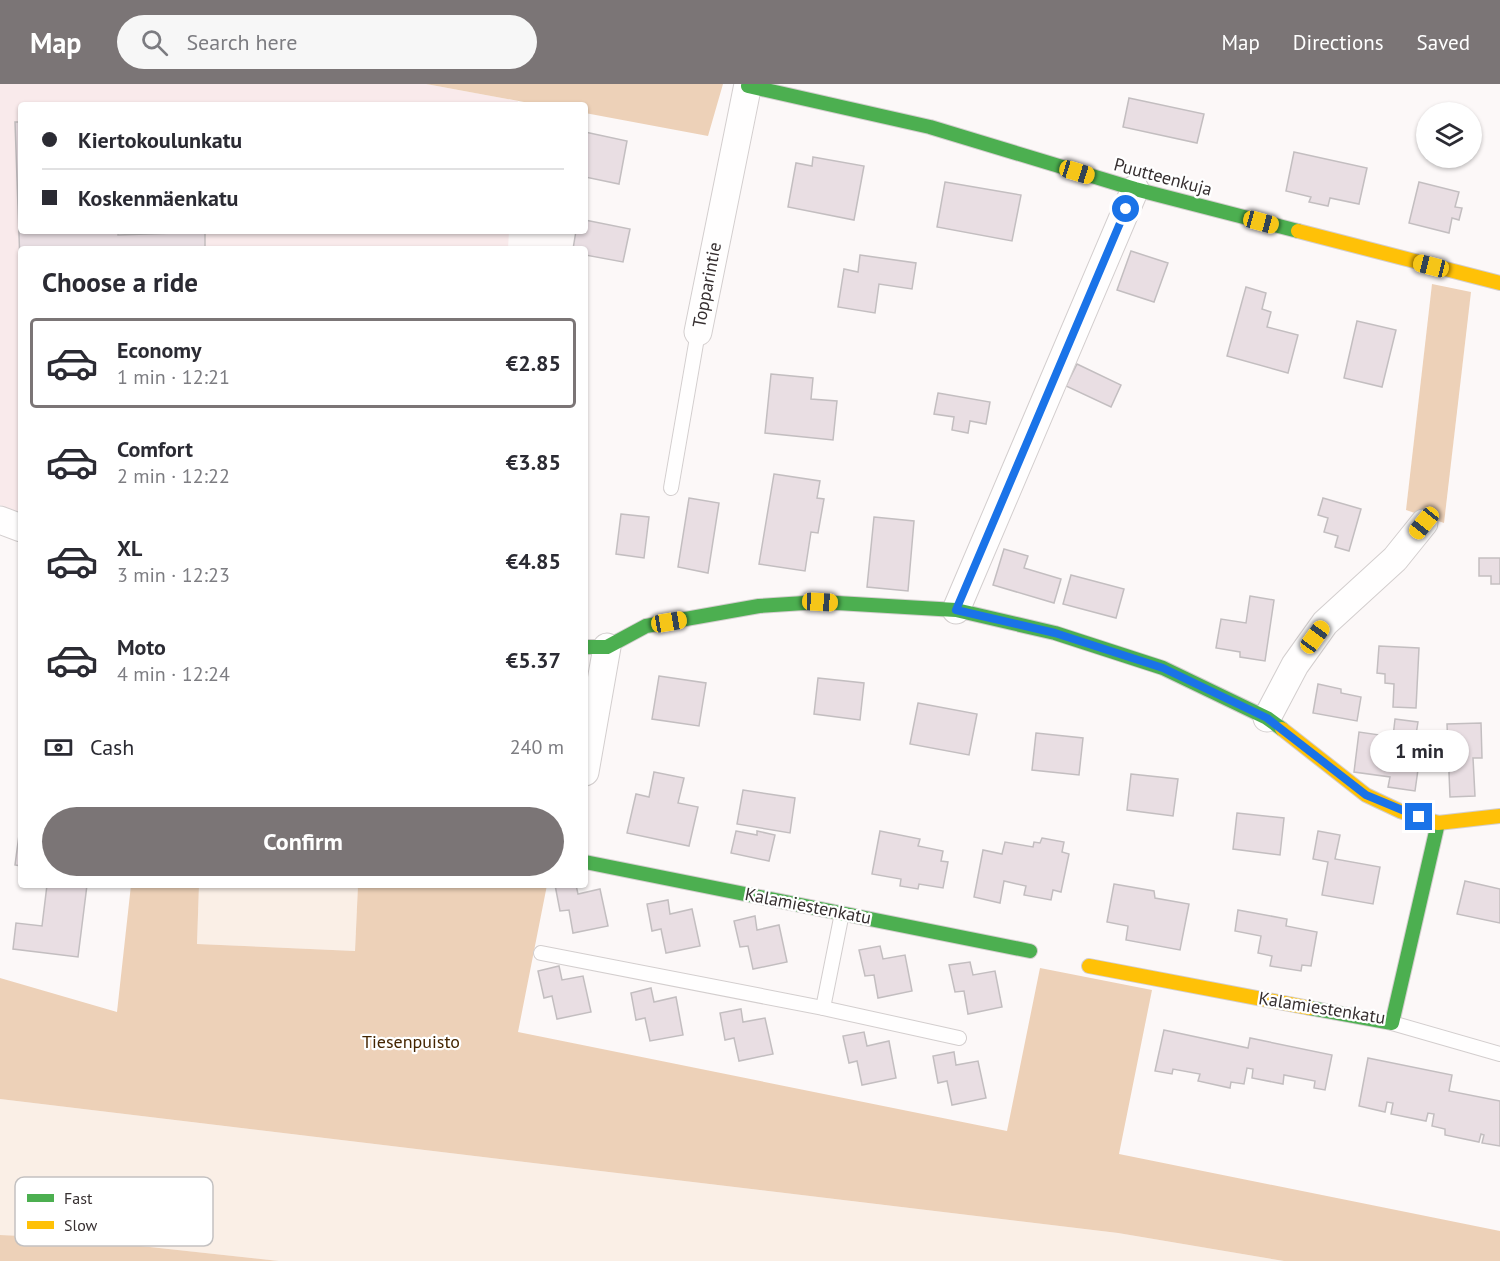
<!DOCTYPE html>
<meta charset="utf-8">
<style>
:root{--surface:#fff;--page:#f7f7f7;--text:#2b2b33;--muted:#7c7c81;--line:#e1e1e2;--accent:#7b7576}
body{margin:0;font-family:"PT Sans",sans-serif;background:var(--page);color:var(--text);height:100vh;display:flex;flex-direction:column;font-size:22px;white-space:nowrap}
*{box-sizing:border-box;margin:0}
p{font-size:20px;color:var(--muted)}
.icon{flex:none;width:33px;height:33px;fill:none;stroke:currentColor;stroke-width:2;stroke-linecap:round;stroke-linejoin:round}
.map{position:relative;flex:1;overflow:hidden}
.sheet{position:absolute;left:18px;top:162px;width:570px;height:642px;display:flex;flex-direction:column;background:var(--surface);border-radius:6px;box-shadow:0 2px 4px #0004}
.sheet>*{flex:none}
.top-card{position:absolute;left:18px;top:18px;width:570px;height:132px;border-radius:6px;box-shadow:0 2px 4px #0004;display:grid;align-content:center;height:132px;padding:0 24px;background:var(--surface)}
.tools{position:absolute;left:1416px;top:18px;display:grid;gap:12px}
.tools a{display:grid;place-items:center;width:66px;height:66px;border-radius:50%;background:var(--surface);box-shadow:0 2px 4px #0004;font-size:30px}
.end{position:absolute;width:27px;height:27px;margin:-14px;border:8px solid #1a73e8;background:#fff;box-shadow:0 0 0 3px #fff}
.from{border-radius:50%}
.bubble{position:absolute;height:42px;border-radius:21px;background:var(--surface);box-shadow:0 2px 4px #0004;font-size:20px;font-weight:700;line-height:42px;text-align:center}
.car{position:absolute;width:18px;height:36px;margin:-18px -9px;border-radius:8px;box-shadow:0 0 4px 2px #0007;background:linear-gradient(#f5c518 24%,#345 0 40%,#f5c518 0 76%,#345 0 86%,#f5c518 0)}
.top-card b{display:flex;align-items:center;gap:21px;height:57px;font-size:22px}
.top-card b+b{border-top:2px solid var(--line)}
.top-card i{width:15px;height:15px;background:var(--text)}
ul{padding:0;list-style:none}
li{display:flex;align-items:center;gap:18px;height:90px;margin:0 12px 9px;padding:0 12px;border:3px solid transparent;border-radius:6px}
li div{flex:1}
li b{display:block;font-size:22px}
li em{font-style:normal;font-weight:700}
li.on{border-color:var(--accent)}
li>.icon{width:54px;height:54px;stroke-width:1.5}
h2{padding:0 24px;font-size:27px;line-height:72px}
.pay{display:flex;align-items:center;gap:15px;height:66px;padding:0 24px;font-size:22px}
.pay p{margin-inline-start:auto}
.button{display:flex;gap:12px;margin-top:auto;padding:12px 24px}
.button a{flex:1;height:69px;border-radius:36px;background:var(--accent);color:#fff;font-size:24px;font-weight:700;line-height:69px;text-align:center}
header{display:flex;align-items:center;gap:36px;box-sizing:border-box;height:84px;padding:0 30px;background:var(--accent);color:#fff}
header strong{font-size:28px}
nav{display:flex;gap:33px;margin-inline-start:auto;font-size:21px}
.search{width:420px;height:54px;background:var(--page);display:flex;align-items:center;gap:15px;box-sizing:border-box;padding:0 21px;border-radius:33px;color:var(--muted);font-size:22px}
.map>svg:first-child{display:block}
.built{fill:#f9eaeb}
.green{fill:#faefe6}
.forest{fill:#edd1b8}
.building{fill:#e9dee3;stroke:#c3bec0;stroke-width:1.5}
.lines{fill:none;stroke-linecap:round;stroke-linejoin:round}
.lane-casing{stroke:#d3cece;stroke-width:16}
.street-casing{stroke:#d3cece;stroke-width:29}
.fast-casing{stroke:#d3cece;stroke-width:16}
.slow-casing{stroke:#d3cece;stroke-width:16}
.lane{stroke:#fffefe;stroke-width:14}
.street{stroke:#fffefe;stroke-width:27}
.fast{stroke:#4caf50;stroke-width:14}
.slow{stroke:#ffc107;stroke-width:14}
.route{stroke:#1a73e8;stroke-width:8}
.labels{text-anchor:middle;stroke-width:4.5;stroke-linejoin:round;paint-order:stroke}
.street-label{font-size:18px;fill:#362f30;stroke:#fff}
.park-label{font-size:18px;fill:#442500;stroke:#fff}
.key{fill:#fff;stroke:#c3c1c1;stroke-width:1.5}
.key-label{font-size:16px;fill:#362f30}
</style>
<header>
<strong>Map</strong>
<div class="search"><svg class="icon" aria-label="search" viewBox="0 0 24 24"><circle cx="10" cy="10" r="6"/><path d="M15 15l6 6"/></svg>Search here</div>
<nav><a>Map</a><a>Directions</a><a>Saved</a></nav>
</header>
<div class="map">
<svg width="1500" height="1177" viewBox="0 0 1500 1177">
<rect width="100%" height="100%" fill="#fcf8f8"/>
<path class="built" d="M0 0H426L518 17 517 21H21V147H509L508 165H21V429L0 421Z"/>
<g class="green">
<path d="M199 801H358L355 867 197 860Z"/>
<path d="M0 1015 1118 1149 1284 1177H279L67 1154 0 1151Z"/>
</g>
<g class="forest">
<path d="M426 0H723L708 52 585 29V21H540Z"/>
<path d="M1432 200 1471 208 1444 439 1406 426Z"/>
<path d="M131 801H199L197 860 355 867 358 801H547L518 948 1007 1047 1040 884 1152 906 1119 1070 1500 1147V1177H1284L1118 1149 0 1015V894L117 928Z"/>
<path d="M0 1151 67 1154 279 1177H0Z"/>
</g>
<g class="building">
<path d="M1129 14 1204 30 1197 59 1123 43Z"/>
<path d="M15 38H21V147H118V151L205 148V165H21V207Z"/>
<path d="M585 48 627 57 619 100 585 93Z"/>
<path d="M1294 68 1367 84 1359 120 1330 114 1328 122 1309 118 1311 113 1286 107Z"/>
<path d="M813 73 864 82 854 136 788 123 796 79 812 82Z"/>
<path d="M945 98 1021 111 1012 157 937 143Z"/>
<path d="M1419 98 1459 108 1455 123 1462 124 1459 136 1452 134 1449 149 1409 139Z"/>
<path d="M585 136 630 145 623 178 585 171V165H573L576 147H585Z"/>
<path d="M1131 167 1168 179 1154 218 1117 206Z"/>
<path d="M860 171 916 179 912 205 879 200 875 229 838 223 844 185 858 188Z"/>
<path d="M1246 203 1266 209 1262 225 1271 228 1267 243 1298 251 1288 289 1227 272Z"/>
<path d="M1357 237 1396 246 1382 303 1344 294Z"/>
<path d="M1077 280 1121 301 1111 323 1066 302Z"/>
<path d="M771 290 813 294 811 315 837 317 833 356 765 349Z"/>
<path d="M938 309 990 318 986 340 970 337 968 349 952 346 954 333 934 330Z"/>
<path d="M774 390 820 397 817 414 824 415 818 449 811 448 805 487 759 480Z"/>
<path d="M689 414 719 419 708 489 678 483Z"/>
<path d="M1323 414 1361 425 1349 467 1335 463 1338 452 1324 448 1328 434 1318 431Z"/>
<path d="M621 430 649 433 644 474 616 470Z"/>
<path d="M874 433 914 437 908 507 867 503Z"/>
<path d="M1004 465 1028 472 1024 484 1061 495 1054 519 993 501Z"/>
<path d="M1479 474H1500V500H1491V492H1479Z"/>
<path d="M1071 491 1124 505 1116 534 1063 520Z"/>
<path d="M1250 512 1274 516 1265 577 1240 573V568L1216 564 1221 535 1246 539Z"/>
<path d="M1379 562 1419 564 1416 624 1393 623 1394 600 1385 599V590L1377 589Z"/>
<path d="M659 592 706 599 699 642 652 635Z"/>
<path d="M818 594 864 599 860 636 814 630Z"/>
<path d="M1318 600 1341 605V609L1361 613 1357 637 1313 629Z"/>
<path d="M918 619 977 630 969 671 910 660Z"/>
<path d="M1395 635 1418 638 1415 657H1422L1415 707 1388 703 1390 693 1354 688 1359 648 1393 653Z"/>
<path d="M1481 639 1482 674H1473L1475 712 1450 713 1447 640Z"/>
<path d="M1036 649 1083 654 1079 691 1032 686Z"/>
<path d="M654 688 684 694 678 719 698 723 689 762 627 749 636 710 649 713Z"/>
<path d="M1131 690 1178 695 1173 732 1127 726Z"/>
<path d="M743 706 795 714 790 749 737 740Z"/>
<path d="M1237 729 1284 734 1280 771 1233 765Z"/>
<path d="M21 736V782L15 781Z"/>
<path d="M736 747 757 751V747L775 751 769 777 731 769Z"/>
<path d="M880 747 920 755 918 762 943 767 941 777 948 778 943 804 919 800 918 805 900 802 901 795 872 790Z"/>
<path d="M1318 747 1340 751 1335 775 1380 783 1373 820 1322 811 1328 778 1313 775Z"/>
<path d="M1042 754 1064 758 1062 768 1069 770 1061 808 1053 806 1051 816 1024 811 1026 802 1004 797 1000 819 974 813 983 766 1002 770 1005 758 1033 763 1034 758 1040 759Z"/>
<path d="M1465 797 1500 805V839L1457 830Z"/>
<path d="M1114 800 1154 807 1155 814 1189 820 1180 866 1126 856 1128 842 1107 838Z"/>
<path d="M47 801H87L78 873 13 865 16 839 42 842Z"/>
<path d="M555 801H576L578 810 600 805 608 842 573 849 569 826 560 827Z"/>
<path d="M668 816 670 830 692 825 700 862 666 869 661 845 652 847 647 820Z"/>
<path d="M1238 826 1287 835 1286 842 1317 848 1311 882 1302 881 1301 887 1270 882 1272 872 1258 869 1261 852 1235 847Z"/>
<path d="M755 832 757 846 779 841 787 878 753 885 748 862 740 863 734 837Z"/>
<path d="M880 862 883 875 905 871 912 907 878 914 874 891 865 892 859 866Z"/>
<path d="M970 878 973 891 995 887 1002 923 968 930 964 907 955 908 949 881Z"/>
<path d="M559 882 562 896 583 892 591 928 557 935 552 912 544 914 538 887Z"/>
<path d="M651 904 654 918 676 913 683 951 650 957 645 934 636 936 631 909Z"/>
<path d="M741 925 743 938 765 934 773 970 739 977 734 954 725 956 720 929Z"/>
<path d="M1164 946 1248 964 1250 954 1332 971 1325 1006 1314 1004 1315 997 1284 991 1283 1000 1252 994 1253 985 1247 984 1244 1000 1231 998 1230 1004 1198 997 1200 990 1173 985 1172 990 1155 987Z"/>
<path d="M864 948 867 962 889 957 896 994 862 1001 857 977 849 979 843 952Z"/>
<path d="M954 968 956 981 978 977 986 1014 952 1021 947 997 938 999 933 972Z"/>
<path d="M1368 974 1452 991 1449 1007 1500 1017V1062L1482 1059 1484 1051 1481 1050 1479 1058 1445 1051V1045L1432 1042 1434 1030 1428 1029 1426 1037 1391 1030 1393 1019 1387 1018 1385 1028 1359 1022Z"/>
</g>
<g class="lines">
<defs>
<g id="lane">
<path d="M671 404 698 248"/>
<path d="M842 829 823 924 959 954"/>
<path d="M541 869 823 924"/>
<path d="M1392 939 1500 970"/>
</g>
<g id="street">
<path d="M698 248 748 0"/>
<path d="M0 436 21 444"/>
<path d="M956 526 1135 105"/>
<path d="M1267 634 1295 581 1325 539 1395 475 1424 439"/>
<path d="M585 688 607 563"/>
</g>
<g id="fast">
<path d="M748 2 930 43 1135 105 1298 147"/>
<path d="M585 563H607L646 542 759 522 820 518 956 526 1055 549 1163 584 1267 634 1282 645"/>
<path d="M585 778 1030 867"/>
<path d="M1310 924 1392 939 1438 739"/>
</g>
<g id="slow">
<path d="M1298 147 1500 199"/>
<path d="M1282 645 1366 711 1400 727 1438 739 1500 732"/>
<path d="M1089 882 1310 924"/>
</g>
</defs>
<use href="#lane" class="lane-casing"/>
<use href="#street" class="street-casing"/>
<use href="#fast" class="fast-casing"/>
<use href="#slow" class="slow-casing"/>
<use href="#lane" class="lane"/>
<use href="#street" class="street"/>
<use href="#fast" class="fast"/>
<use href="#slow" class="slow"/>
</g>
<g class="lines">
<path class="route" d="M1126 125 956 526 1055 549 1163 584 1267 634 1366 711 1419 733"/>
</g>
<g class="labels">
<g class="street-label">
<text transform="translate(1163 93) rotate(15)" y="6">Puutteenkuja</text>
<text transform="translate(707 201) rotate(-79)" y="6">Topparintie</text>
<text transform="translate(808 822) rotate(11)" y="6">Kalamiestenkatu</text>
<text transform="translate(1322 924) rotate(9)" y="6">Kalamiestenkatu</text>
</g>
<g class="park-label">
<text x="411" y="964">Tiesenpuisto</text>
</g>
</g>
<rect x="15" y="1093" width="198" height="69" rx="9" class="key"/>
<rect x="27" y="1110" width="27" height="8" fill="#4caf50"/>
<rect x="27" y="1137" width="27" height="8" fill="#ffc107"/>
<g class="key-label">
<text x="64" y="1120">Fast</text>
<text x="64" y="1147">Slow</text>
</g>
</svg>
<div class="tools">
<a><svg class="icon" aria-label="layers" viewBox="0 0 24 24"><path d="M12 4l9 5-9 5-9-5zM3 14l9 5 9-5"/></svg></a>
</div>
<i class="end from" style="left:1126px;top:125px"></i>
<i class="end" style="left:1419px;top:733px"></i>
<div class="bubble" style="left:1370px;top:646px;width:99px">1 min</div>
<i class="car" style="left:1077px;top:88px;rotate:107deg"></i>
<i class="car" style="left:1261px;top:138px;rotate:105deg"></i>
<i class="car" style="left:1431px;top:182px;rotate:284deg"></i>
<i class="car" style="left:1424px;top:439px;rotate:219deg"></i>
<i class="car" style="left:820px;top:518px;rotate:93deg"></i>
<i class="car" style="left:669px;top:538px;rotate:80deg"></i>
<i class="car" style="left:1315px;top:553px;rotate:36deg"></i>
<div class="top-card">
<b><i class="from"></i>Kiertokoulunkatu</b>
<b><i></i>Koskenmäenkatu</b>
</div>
<section class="sheet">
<h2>Choose a ride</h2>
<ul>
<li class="on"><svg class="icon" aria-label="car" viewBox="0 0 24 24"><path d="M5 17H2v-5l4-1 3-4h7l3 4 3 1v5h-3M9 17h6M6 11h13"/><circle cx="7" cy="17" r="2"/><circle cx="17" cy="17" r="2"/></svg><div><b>Economy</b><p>1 min · 12:21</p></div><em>€2.85</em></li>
<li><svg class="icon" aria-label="car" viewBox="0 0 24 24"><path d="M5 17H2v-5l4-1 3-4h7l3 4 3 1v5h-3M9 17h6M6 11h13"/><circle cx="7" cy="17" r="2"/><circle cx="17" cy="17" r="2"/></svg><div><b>Comfort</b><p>2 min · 12:22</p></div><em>€3.85</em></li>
<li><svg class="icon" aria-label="car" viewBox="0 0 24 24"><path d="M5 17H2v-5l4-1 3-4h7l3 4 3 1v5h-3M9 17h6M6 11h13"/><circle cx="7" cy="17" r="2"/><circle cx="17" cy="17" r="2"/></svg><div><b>XL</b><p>3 min · 12:23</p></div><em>€4.85</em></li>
<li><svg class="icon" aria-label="car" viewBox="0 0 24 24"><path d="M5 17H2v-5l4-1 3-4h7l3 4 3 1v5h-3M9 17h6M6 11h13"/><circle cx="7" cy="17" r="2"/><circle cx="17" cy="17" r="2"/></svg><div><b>Moto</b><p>4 min · 12:24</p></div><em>€5.37</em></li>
</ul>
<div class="pay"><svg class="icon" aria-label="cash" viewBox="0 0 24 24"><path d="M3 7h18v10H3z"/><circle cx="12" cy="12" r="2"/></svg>Cash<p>240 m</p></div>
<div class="button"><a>Confirm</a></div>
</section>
</div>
